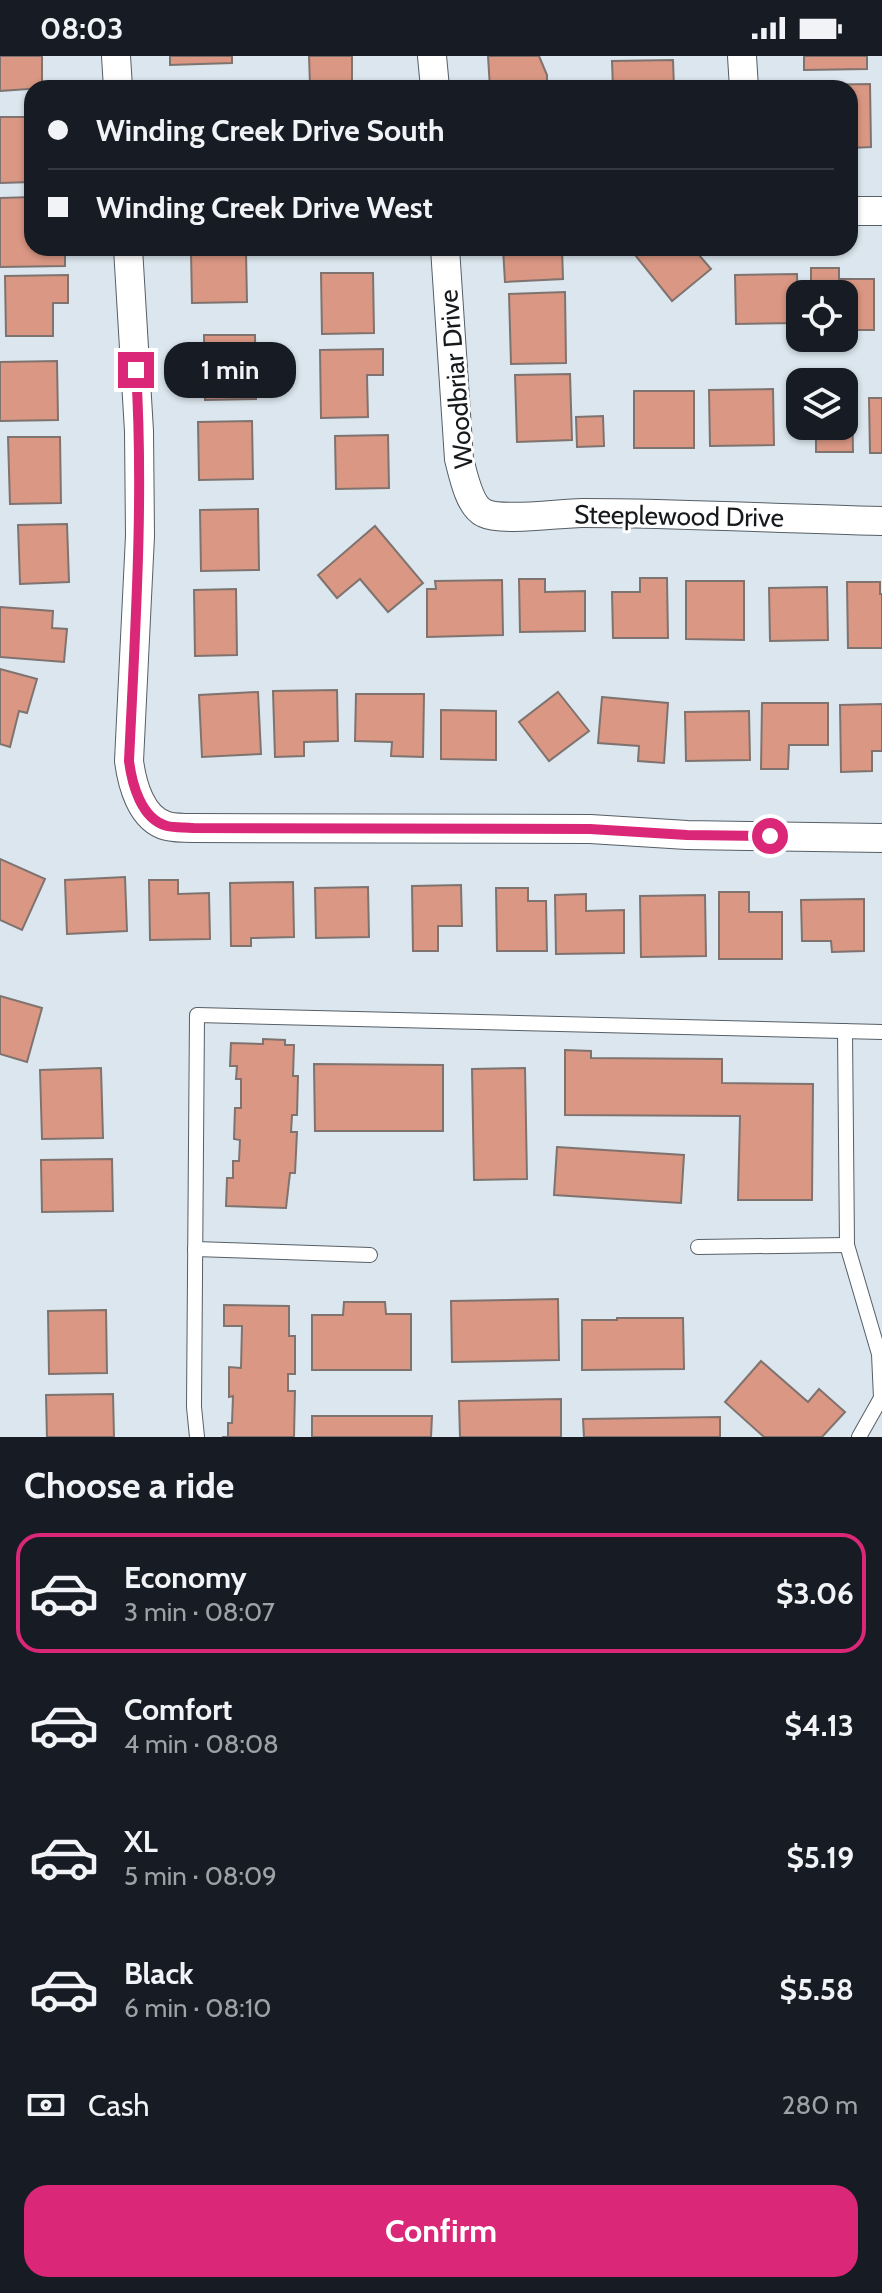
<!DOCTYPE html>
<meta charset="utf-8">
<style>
:root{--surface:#171b24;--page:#20242c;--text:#f1f3f6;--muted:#9ea1a6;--line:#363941;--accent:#db2777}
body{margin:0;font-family:Cabin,sans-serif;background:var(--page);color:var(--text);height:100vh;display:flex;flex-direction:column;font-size:30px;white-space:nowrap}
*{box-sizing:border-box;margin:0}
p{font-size:26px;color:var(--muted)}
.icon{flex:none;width:44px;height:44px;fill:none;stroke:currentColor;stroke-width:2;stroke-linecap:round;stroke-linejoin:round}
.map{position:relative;height:1381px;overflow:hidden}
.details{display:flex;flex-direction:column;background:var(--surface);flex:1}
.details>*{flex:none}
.guide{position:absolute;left:24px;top:24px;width:834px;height:176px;border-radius:24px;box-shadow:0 2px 6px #0004;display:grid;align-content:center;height:176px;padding:0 24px;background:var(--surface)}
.tools{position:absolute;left:786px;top:224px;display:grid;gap:16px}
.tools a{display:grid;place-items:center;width:72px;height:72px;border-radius:16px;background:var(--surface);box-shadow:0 2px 6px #0004;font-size:40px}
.end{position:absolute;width:36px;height:36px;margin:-18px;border:10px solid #db2777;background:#fff;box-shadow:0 0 0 4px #fff}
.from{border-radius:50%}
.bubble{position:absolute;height:56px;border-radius:24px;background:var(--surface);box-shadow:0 2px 6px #0004;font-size:26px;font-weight:700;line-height:56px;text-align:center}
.guide b{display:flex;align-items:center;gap:28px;height:76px;font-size:30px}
.guide b+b{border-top:2px solid var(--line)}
.guide i{width:20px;height:20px;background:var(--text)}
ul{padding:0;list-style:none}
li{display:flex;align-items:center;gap:24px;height:120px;margin:0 16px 12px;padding:0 8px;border:4px solid transparent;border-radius:24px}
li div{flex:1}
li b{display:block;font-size:30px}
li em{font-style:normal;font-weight:700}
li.current{border-color:var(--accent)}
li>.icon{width:72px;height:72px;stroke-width:1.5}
h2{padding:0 24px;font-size:36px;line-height:96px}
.pay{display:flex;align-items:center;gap:20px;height:88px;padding:0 24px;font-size:30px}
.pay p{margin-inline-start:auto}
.primary-button{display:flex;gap:16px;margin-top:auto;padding:16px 24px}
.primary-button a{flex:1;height:92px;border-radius:24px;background:var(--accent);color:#fff;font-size:32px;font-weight:700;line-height:92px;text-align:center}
.status{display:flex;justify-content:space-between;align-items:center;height:56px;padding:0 40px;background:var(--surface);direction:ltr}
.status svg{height:22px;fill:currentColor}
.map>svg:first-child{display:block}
.building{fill:#da9783;stroke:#7f736f;stroke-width:2}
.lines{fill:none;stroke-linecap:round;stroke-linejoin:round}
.lane-casing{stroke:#565f66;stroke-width:16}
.street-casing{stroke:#565f66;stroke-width:30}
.lane{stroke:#fff;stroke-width:14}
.street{stroke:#fff;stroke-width:28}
.route{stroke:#db2777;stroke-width:10}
.labels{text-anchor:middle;stroke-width:6;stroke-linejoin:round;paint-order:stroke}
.street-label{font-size:26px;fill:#161a1c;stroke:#fff}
</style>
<div class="status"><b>08:03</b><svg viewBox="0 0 49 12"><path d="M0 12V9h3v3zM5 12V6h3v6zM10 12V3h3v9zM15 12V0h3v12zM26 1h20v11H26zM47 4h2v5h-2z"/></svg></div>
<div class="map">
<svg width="882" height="1381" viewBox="0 0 882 1381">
<rect width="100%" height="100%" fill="#dbe6ee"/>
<g class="building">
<path d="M0 0H42V32L0 35Z"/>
<path d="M170 0H232V7L170 9Z"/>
<path d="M309 0H352V28L310 29Z"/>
<path d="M488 0H539L547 19V32H490Z"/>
<path d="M804 0H867V13L804 14Z"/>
<path d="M673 4 674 32H613L612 5Z"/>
<path d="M239 25V32H182V26Z"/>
<path d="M870 28 871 91 850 92V32H806V29Z"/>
<path d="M0 61H32V126L0 127Z"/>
<path d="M32 141V192H65V210L0 211V142Z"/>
<path d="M315 192H368L369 195 315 199Z"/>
<path d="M503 192H562L563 223 505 226Z"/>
<path d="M644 192H682L685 196 693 192 711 213 672 245 635 199Z"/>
<path d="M246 195 247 246 192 247 191 196Z"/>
<path d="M811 212H839V223H874V274H844V238H811Z"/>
<path d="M321 217H373L374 277 322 278Z"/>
<path d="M797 218 798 267 736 268 735 219Z"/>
<path d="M68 219V247H53V280H6L5 220Z"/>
<path d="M565 236 566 307 511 308 509 238Z"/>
<path d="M204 279H255L256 343 205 344Z"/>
<path d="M383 293V319H367L368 361 321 362 320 294Z"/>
<path d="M57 305 58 364 0 365V306Z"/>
<path d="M570 318 572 384 517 386 515 319Z"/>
<path d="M773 333 774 389 710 390 709 334Z"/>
<rect x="634" y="335" width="60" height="57"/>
<path d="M869 342H882V397H870Z"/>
<path d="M844 343H852L853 396H816V377H790V344H800V370H844Z"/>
<path d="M603 360 604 390 577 391 576 361Z"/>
<path d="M252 365 253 423 199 424 198 366Z"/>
<path d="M388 379 389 432 336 433 335 380Z"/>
<path d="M8 381H60L61 447 10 448Z"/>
<path d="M258 453 259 514 201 515 200 454Z"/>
<path d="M67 468 69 526 20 528 18 469Z"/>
<path d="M375 470 423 527 388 556 360 523 337 542 318 519Z"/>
<path d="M640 522H667L668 582H613L612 536H640Z"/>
<path d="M519 523H545V536L585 535V575L520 576Z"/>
<path d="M502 524 503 579 427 581V533H436L435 525Z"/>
<path d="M686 525H744V584L686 583Z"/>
<path d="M847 526H880V538H882V592H848Z"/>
<path d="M827 531 828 584 770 585 769 532Z"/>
<path d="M236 533 237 599 195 600 194 534Z"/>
<path d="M0 551 53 555 52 572 67 573 64 606 0 601Z"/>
<path d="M0 613 37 623 27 657 19 655 10 691 0 688Z"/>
<path d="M337 634 338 685 304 686V700L275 701 273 635Z"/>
<path d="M258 636 261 698 202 701 199 639Z"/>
<path d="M558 636 589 675 549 705 519 666Z"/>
<path d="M356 638H424L423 701 391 700 392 686 355 685Z"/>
<path d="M602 641 668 647 664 707 638 705 639 690 598 687Z"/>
<path d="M762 647H828V689H789L788 713H761Z"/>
<path d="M882 648V695H872V715L841 716 840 649Z"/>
<path d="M441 654 496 655V704L441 703Z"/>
<path d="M749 655 750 704 686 705 685 656Z"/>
<path d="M0 803 45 823 22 874 0 864Z"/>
<path d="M125 821 127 875 67 878 65 824Z"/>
<path d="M149 824H178V838L209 837 210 883 150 884Z"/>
<path d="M293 826 294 881 251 882V890H231L230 827Z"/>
<path d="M461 829 462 870H438V895H413L412 830Z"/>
<path d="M368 831 369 881 316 882 315 832Z"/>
<path d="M496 832H528V845H546L547 895H497Z"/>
<path d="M719 836H749V856H782V903H719Z"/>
<path d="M586 838V855L624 854V897L556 898 555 839Z"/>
<path d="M705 839 706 900 641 901 640 840Z"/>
<path d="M864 843V895L832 896 831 885H802L801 844Z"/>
<path d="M0 940 42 952 27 1006 0 998Z"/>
<path d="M263 983 285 984V989H294L293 1020H298L297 1059H292L291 1076H297L295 1117H290L286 1152 226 1150 227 1122H233V1105H239L240 1084 234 1083 235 1052H241V1023H236L237 1010H230L231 987 263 988Z"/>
<path d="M565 994 591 995V1002L722 1003V1027L813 1028 812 1144H738L740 1060 565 1059Z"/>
<path d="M314 1008 443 1009V1075H315Z"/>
<path d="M101 1012 103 1082 42 1083 40 1014Z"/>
<path d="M525 1012 527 1123 474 1124 472 1013Z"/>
<path d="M557 1091 684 1099 681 1147 554 1139Z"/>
<path d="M112 1103 113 1155 42 1156 41 1104Z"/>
<path d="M558 1243 559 1304 452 1306 451 1245Z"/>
<path d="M344 1246H385L386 1258H411V1314H312V1259H343Z"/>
<path d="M224 1249 289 1250V1280H295V1318H288V1335H295L294 1381H222H228V1367H232L233 1340 229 1341V1311L241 1312 242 1270H224Z"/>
<path d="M106 1254 107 1317 49 1318 48 1255Z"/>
<path d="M617 1262H683L684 1313 582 1314V1264H617Z"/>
<path d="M761 1305 808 1346 819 1333 845 1356 822 1381H764L725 1346Z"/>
<path d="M113 1338 114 1381H47L46 1339Z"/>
<path d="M561 1343V1381H460L459 1345Z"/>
<path d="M312 1360H432L431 1381H312Z"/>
<path d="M720 1361V1381H584L583 1363Z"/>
</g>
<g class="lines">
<defs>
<g id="lane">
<path d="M845 975 847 1189 879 1298 881 1342 859 1381"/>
<path d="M698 1191 847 1189"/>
<path d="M195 1193 370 1199"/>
<path d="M197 1381 194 1351 197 959 882 976"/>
</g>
<g id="street">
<path d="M116 0 118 32"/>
<path d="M432 0 435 32"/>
<path d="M742 0 744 32"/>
<path d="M850 155H882"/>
<path d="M128 192 139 375 140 480 129 705C132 728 141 763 167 770 175 772 185 772 193 772L590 773 687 779 882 782"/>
<path d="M445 192 459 403C463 418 469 450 484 457 502 466 560 457 582 457 682 457 782 463 882 465"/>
</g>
</defs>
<use href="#lane" class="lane-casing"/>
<use href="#street" class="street-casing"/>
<use href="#lane" class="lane"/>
<use href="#street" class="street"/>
</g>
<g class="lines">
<path class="route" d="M136 314C144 445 135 575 129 705 132 728 141 763 167 770 175 772 185 771 193 772L590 773 687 779 770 780"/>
</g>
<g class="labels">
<g class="street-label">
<text transform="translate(456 323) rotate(-95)" y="9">Woodbriar Drive</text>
<text transform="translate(679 460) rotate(1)" y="9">Steeplewood Drive</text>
</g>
</g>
</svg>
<div class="tools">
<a><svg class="icon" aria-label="locate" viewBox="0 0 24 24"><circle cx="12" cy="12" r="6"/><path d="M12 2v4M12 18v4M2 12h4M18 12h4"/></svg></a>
<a><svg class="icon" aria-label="layers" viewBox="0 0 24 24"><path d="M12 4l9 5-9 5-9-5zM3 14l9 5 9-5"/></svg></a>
</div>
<i class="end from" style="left:770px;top:780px"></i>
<i class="end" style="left:136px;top:314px"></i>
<div class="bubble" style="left:164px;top:286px;width:132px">1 min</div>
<div class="guide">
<b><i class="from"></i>Winding Creek Drive South</b>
<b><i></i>Winding Creek Drive West</b>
</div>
</div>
<section class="details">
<h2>Choose a ride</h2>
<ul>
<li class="current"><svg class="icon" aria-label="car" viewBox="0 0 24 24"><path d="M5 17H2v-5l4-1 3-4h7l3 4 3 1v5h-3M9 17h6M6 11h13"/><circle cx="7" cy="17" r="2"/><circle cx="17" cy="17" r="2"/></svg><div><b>Economy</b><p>3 min · 08:07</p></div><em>$3.06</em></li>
<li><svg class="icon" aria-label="car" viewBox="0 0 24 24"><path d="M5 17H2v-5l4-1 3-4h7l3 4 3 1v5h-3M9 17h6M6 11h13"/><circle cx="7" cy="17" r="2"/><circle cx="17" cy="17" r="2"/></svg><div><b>Comfort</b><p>4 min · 08:08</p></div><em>$4.13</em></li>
<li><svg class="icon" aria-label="car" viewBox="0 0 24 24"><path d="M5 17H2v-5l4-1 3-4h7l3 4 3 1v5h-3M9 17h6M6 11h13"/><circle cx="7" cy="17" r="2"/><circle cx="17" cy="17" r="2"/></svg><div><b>XL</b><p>5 min · 08:09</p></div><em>$5.19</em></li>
<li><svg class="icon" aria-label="car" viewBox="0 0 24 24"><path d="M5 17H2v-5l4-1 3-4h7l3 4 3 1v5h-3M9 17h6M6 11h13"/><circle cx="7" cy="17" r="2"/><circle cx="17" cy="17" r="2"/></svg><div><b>Black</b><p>6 min · 08:10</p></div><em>$5.58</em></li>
</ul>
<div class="pay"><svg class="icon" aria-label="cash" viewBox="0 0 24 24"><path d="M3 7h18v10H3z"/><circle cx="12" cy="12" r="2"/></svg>Cash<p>280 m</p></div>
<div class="primary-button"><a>Confirm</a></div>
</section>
